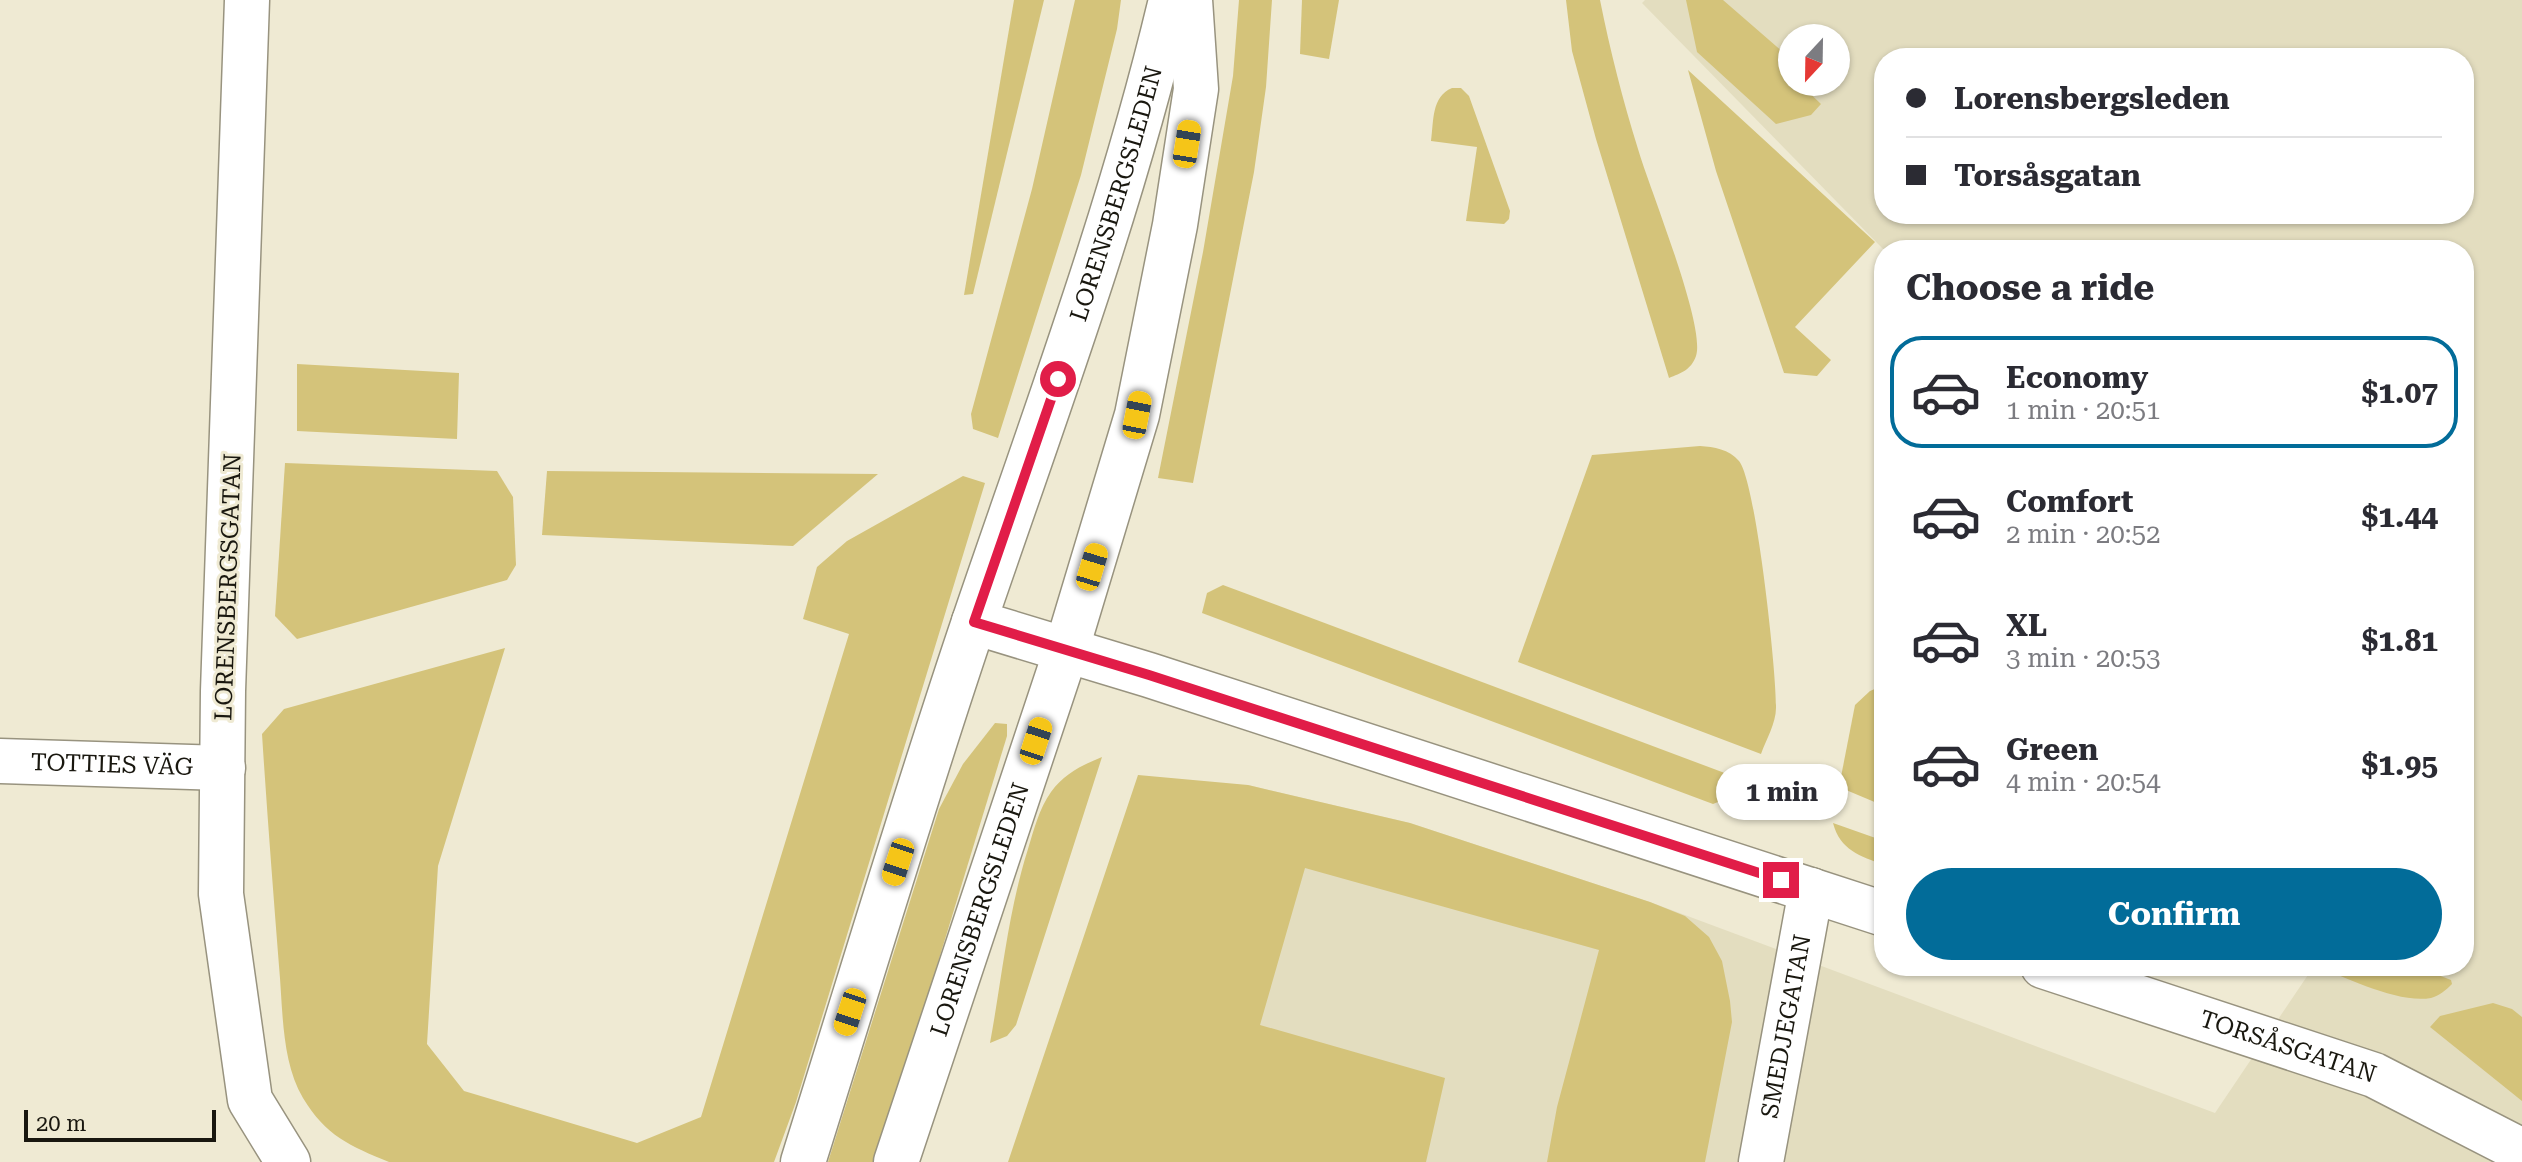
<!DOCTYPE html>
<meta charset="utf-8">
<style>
:root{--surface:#fff;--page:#f7f7f7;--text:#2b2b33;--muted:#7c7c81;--line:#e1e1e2;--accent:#026c99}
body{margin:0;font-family:"Roboto Serif",serif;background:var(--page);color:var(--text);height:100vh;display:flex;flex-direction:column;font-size:30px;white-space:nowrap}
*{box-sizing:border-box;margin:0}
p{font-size:26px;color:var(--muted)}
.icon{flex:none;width:44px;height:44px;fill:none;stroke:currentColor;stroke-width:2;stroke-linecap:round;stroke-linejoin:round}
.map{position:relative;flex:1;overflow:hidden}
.details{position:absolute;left:1874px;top:240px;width:600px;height:736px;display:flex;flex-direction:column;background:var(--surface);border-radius:32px;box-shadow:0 2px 6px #0004}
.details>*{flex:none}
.banner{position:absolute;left:1874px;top:48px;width:600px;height:176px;border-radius:32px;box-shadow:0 2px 6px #0004;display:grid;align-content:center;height:176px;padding:0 32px;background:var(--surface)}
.needle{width:52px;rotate:202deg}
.fabs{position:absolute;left:1778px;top:24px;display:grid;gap:16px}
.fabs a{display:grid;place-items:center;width:72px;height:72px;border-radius:50%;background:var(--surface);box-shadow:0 2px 6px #0004;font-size:40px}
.scale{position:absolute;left:24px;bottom:20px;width:192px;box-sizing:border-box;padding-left:8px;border:4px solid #19170f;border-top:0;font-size:22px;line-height:28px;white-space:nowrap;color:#19170f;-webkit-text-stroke:6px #efead3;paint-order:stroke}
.end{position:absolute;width:36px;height:36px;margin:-18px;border:10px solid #e11d48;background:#fff;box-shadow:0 0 0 4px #fff}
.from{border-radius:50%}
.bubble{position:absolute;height:56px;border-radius:28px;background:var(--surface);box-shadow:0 2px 6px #0004;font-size:26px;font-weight:700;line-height:56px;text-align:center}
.car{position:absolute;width:24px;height:48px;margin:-24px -12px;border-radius:10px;box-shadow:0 0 6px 2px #0007;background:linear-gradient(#f5c518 24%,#345 0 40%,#f5c518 0 76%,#345 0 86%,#f5c518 0)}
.banner b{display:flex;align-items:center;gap:28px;height:76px;font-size:30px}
.banner b+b{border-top:2px solid var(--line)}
.banner i{width:20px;height:20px;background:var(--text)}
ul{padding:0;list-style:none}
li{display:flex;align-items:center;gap:24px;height:112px;margin:0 16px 12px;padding:0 16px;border:4px solid transparent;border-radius:32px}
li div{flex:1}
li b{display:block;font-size:30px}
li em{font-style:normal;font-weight:700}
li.selected{border-color:var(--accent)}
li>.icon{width:72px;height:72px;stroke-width:1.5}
h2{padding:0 32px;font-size:36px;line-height:96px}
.button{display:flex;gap:16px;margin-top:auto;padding:16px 32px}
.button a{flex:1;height:92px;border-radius:48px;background:var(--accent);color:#fff;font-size:32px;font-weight:700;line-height:92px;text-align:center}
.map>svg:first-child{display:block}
.built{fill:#e3ddbf;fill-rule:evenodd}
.green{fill:#d4c37a}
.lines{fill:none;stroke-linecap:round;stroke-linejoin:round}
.minor-casing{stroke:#98937f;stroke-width:47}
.minor{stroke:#fff;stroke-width:44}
.route{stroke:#e11d48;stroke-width:10}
.labels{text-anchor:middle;stroke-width:6;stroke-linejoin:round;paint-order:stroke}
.street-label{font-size:24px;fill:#19170f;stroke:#efead3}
</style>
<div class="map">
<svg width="2522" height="1162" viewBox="0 0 2522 1162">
<rect width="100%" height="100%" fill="#efead3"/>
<path class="built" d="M1645 0H2522V1162H1039L1143 847 1248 785 1410 823 1650 902 2215 1113 2314 966H2464V250H1884L1642 3ZM1792 38H1836V82H1792ZM1884 58H2464V214H1884Z"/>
<g class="green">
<path d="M1014 0H1044L973 294 964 295Z"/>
<path d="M1075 0H1121L1117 29 1081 175 998 438 973 429 971 414 1032 189Z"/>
<path d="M1239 0H1272L1266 87 1254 172 1193 483 1158 478 1203 252 1233 76Z"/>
<path d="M1302 0H1339L1329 59 1300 54Z"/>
<path d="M1566 0H1600C1610 50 1623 101 1638 149 1649 187 1706 326 1696 356 1691 370 1681 373 1669 378L1596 139 1572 51Z"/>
<path d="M1686 0H1723L1792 60V82H1798L1821 104 1811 115 1776 124 1697 52Z"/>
<path d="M1688 70 1875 242 1795 327 1831 360 1817 376 1784 373 1716 171Z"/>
<path d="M1452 88H1461L1469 96 1510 211 1509 219 1504 224 1466 221 1477 147 1431 141C1434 121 1431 97 1452 88Z"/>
<path d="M297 364 459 373 457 439 297 431Z"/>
<path d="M1700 446C1714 447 1729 449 1739 461 1756 481 1777 674 1776 708 1776 723 1766 740 1761 754L1518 662 1592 455Z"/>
<path d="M285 463 497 471 513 497 516 565 507 580 297 639 275 616Z"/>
<path d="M547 471 878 474 793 546 542 535Z"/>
<path d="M963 476 985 483 796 1102 774 1162H389C350 1146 326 1136 303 1098 281 1061 283 1008 279 966 273 889 267 812 262 734L284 709 505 648 438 866 427 1044 464 1091 637 1143 701 1117 849 634 803 619 817 567 847 541Z"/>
<path d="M1223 585 1746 781 1733 796 1713 804 1202 613 1207 593Z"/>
<path d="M1884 685V806L1839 787 1855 705 1870 691Z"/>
<path d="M995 723 1007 724V736L892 1113 875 1162H828L939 809 963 764Z"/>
<path d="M1102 757 1016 1025 1007 1036 990 1043C1002 978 1008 912 1028 849 1034 829 1039 809 1051 792 1064 774 1082 765 1102 757Z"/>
<path d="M1138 775 1248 785 1410 823 1650 902 1685 916 1709 937 1722 961 1730 1001 1732 1022 1705 1162H1547L1557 1107 1599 950 1305 868 1260 1025 1445 1078 1426 1162H1008Z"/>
<path d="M1833 823 1884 841V865C1860 856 1840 850 1833 823Z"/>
<path d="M2315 966H2415L2451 980 2452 984C2446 990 2439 996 2431 998 2398 1004 2346 977 2315 966Z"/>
<path d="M2493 1003 2512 1009 2522 1017V1101L2430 1027 2440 1016Z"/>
</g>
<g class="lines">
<defs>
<g id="minor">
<path d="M247 0 223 691 221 894 250 1100 288 1162"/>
<path d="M974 622 1149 675 1884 914"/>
<path id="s1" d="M0 761 223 768"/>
<path id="s2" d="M2043 966 2374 1075 2522 1151"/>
<path id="s3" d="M803 1162C860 981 914 799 975 619 1045 414 1121 211 1171 0"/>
<path id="s4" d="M896 1162 1066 651 1137 415 1175 225 1196 89 1190 0"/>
<path id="s5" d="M1761 1162 1811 890"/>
</g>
</defs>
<use href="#minor" class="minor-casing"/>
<use href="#minor" class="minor"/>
</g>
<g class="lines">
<path class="route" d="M1058 379 974 622 1149 675 1781 880"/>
</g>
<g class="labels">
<g class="street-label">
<text dy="8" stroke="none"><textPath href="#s3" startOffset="1018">LORENSBERGSLEDEN</textPath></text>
<text transform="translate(228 587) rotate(-88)" y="8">LORENSBERGSGATAN</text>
<text dy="8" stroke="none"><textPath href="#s1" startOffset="112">TOTTIES VÄG</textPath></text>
<text dy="8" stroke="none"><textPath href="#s4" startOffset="266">LORENSBERGSLEDEN</textPath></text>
<text dy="8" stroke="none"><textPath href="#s5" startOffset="138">SMEDJEGATAN</textPath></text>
<text dy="8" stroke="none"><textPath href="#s2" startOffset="258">TORSÅSGATAN</textPath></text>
</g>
</g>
</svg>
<div class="fabs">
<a><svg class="needle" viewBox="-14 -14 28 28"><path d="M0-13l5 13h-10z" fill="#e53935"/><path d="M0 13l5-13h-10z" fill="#7c7c81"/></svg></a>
</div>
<div class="scale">20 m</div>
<i class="end from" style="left:1058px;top:379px"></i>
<i class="end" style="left:1781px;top:880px"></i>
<div class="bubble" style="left:1716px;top:764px;width:132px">1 min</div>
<i class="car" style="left:1187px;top:144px;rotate:9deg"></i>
<i class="car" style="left:1137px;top:415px;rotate:11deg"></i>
<i class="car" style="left:1092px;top:567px;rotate:17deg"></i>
<i class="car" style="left:1036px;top:741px;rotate:18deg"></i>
<i class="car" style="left:898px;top:862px;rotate:198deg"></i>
<i class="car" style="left:850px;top:1012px;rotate:198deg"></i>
<div class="banner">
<b><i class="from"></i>Lorensbergsleden</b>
<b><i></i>Torsåsgatan</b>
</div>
<section class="details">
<h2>Choose a ride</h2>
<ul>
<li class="selected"><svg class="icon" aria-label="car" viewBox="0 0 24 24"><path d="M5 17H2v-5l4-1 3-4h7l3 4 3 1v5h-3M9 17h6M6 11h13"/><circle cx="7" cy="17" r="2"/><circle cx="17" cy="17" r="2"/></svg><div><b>Economy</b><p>1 min · 20:51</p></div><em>$1.07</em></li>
<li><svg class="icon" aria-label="car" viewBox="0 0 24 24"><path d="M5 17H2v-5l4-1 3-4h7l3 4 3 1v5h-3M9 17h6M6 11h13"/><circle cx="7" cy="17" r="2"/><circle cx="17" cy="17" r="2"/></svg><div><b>Comfort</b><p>2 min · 20:52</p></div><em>$1.44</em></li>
<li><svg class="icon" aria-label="car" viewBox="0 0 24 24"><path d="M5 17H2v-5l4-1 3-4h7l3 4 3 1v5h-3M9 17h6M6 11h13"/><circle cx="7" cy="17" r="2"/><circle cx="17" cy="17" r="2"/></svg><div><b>XL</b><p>3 min · 20:53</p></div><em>$1.81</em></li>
<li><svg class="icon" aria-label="car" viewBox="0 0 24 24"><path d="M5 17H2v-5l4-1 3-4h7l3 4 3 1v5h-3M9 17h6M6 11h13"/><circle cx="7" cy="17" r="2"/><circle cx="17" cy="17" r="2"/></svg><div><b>Green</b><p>4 min · 20:54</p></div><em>$1.95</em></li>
</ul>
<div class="button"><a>Confirm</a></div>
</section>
</div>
